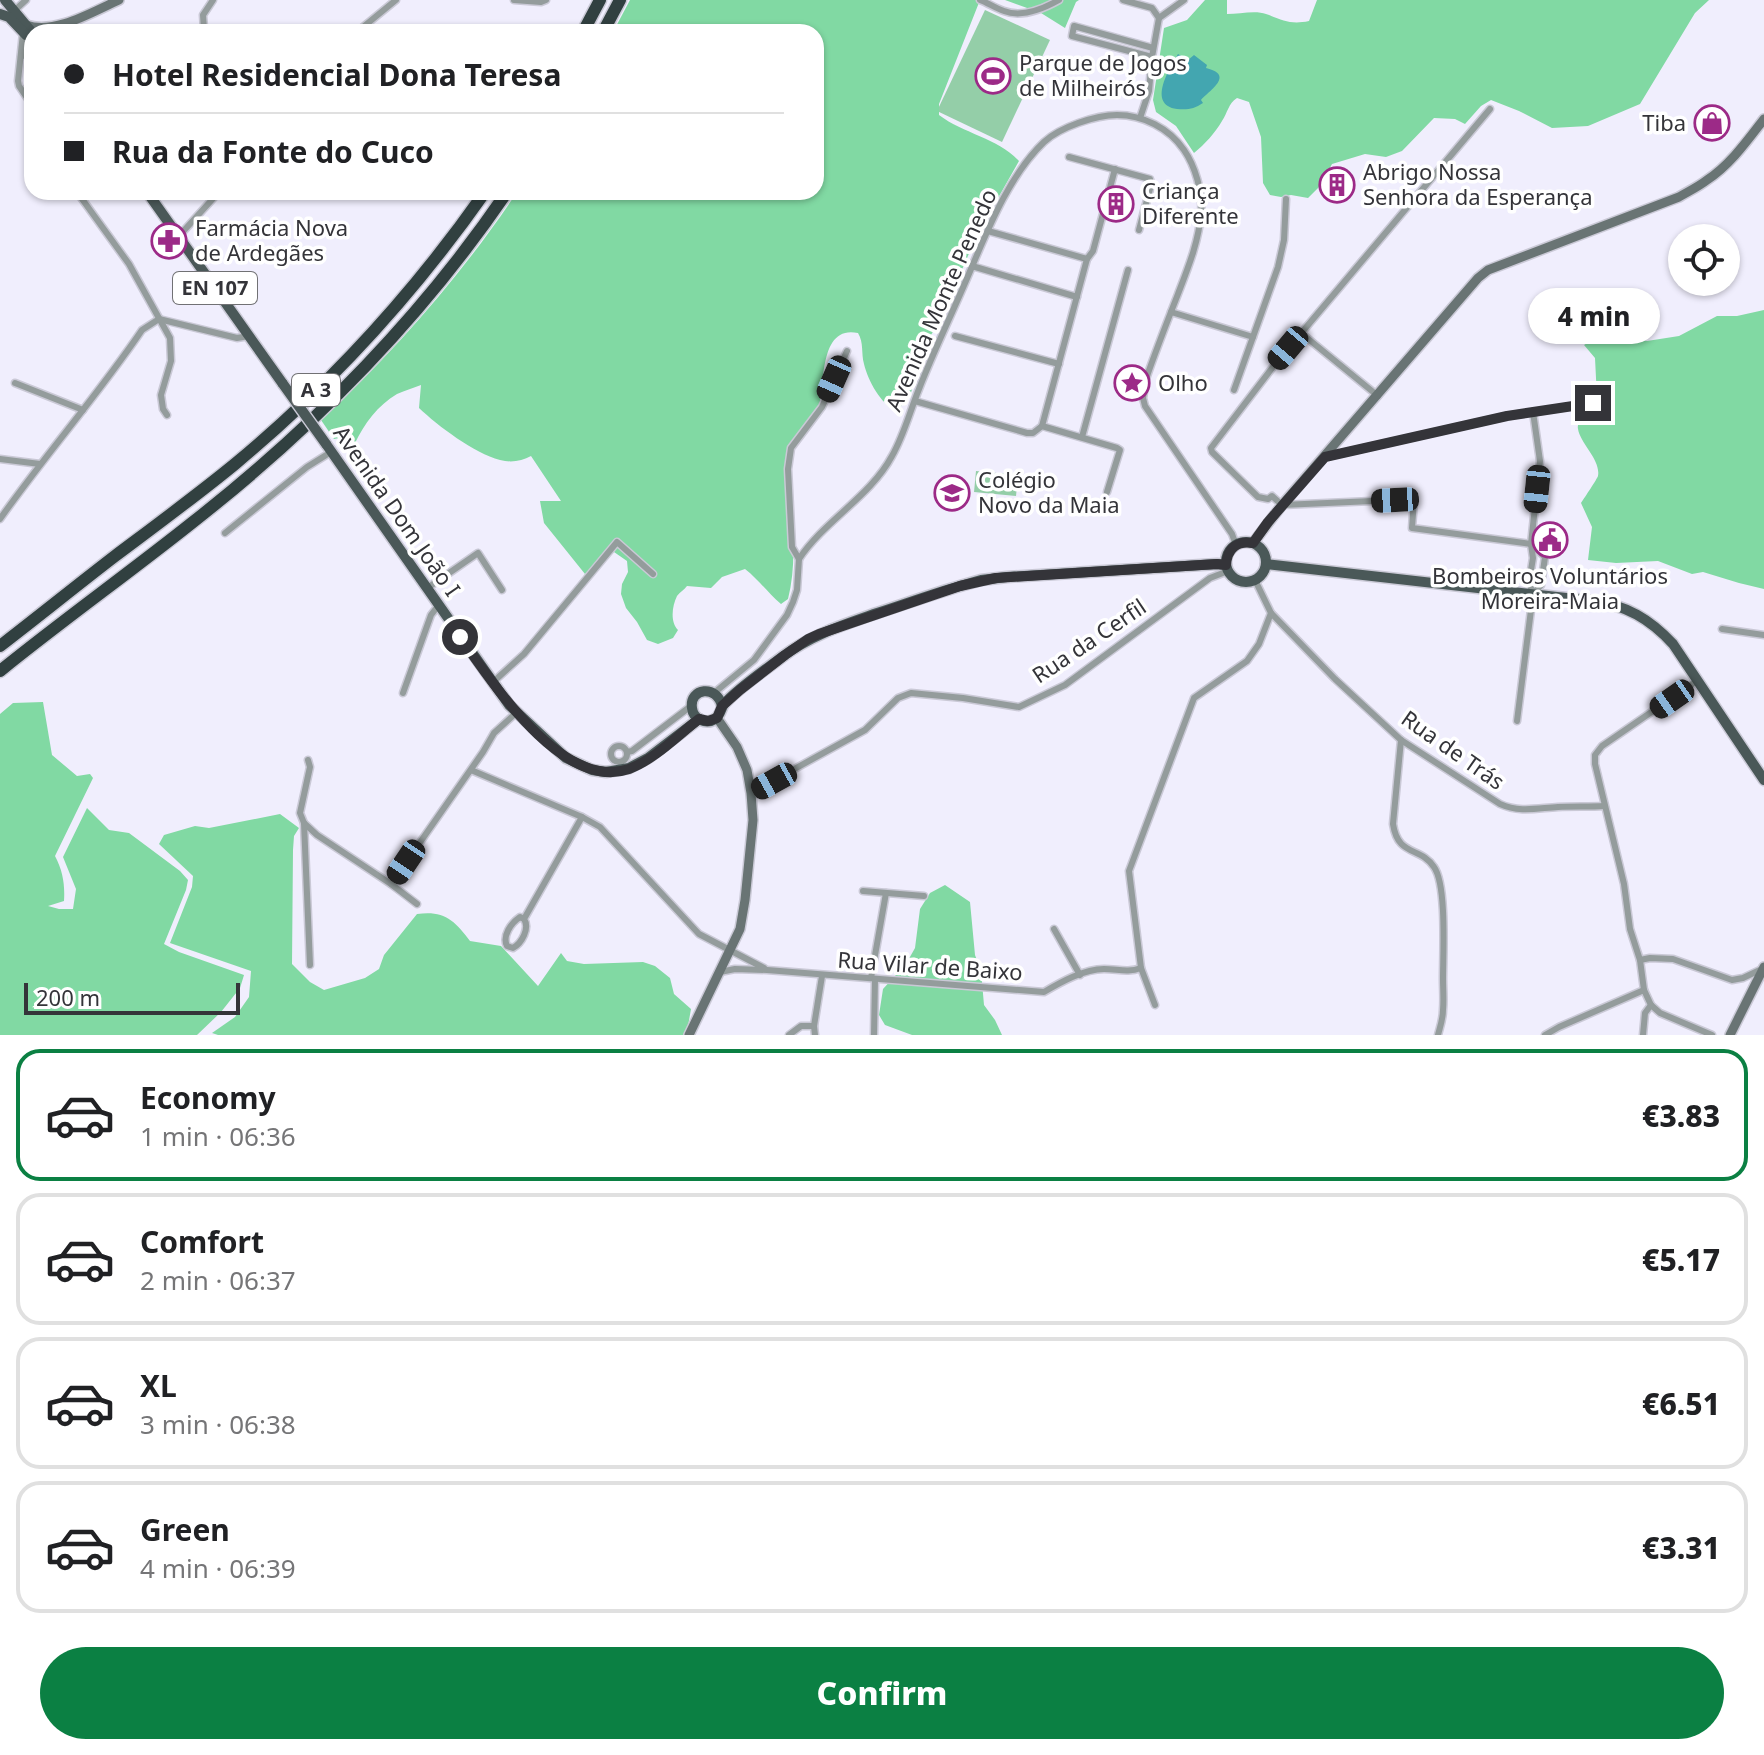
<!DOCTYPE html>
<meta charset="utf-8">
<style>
:root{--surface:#fff;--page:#f2f2f2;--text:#202124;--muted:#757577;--line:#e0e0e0;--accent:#0b8043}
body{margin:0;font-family:"Noto Sans",sans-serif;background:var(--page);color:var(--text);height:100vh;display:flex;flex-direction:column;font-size:30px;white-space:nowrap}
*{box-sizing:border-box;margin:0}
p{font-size:26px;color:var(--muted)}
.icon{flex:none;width:44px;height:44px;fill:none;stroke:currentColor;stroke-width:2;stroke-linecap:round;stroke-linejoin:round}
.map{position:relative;height:1035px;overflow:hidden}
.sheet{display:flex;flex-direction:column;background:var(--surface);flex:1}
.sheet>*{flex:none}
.guide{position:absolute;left:24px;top:24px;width:800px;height:176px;border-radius:24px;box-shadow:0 2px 6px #0004;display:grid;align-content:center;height:176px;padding:0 40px;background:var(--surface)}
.controls{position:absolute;left:1668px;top:224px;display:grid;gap:16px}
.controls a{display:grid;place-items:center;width:72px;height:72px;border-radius:50%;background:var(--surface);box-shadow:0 2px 6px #0004;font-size:40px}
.scale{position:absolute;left:24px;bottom:20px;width:216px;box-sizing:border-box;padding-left:8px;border:4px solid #343439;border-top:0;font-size:22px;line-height:28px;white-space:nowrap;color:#343439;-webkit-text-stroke:6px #fff;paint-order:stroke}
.end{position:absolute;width:36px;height:36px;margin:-18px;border:10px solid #343439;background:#fff;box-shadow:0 0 0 4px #fff}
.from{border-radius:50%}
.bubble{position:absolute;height:56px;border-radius:28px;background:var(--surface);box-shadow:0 2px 6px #0004;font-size:26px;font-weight:800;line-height:56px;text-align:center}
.car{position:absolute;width:24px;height:48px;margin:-24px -12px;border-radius:10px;box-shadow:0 0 6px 2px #0007;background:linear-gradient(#222 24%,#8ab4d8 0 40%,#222 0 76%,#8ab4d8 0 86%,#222 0)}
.guide b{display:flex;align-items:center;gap:28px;height:76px;font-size:30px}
.guide b+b{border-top:2px solid var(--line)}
.guide i{width:20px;height:20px;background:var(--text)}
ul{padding:14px 0 0;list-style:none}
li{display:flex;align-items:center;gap:24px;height:132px;margin:0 16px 12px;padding:0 24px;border:4px solid var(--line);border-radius:24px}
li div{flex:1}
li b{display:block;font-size:30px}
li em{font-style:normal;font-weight:800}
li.active{border-color:var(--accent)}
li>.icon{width:72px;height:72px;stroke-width:1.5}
.primary-button{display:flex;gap:16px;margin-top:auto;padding:16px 40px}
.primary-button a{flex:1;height:92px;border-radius:48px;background:var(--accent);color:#fff;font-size:32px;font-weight:800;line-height:92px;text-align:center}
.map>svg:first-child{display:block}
.green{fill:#94cea8}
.forest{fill:#81d9a3}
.water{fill:#43a6b0}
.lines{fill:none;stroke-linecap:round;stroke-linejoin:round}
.street-casing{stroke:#cac9d6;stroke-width:9}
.secondary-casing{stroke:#cac9d6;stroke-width:12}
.primary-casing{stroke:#cac9d6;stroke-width:13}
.highway-casing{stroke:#cac9d6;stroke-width:15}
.street{stroke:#949c9c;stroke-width:6}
.secondary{stroke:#697474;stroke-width:9}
.primary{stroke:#4a5858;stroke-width:10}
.highway{stroke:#314040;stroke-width:12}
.primary-bridge-casing{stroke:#cac9d6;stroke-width:13;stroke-linecap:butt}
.primary-bridge{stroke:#4a5858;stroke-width:10}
.route{stroke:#343439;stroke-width:10}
.labels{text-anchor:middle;stroke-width:7;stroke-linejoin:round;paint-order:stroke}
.shield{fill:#fff;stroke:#717174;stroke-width:2}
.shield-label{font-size:20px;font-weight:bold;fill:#343439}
.poi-label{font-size:22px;fill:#343439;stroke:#fff;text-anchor:start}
.street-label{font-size:22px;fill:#343439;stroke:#fff}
</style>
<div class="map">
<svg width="1764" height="1035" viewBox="0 0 1764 1035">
<rect width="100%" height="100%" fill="#f0eefd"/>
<g class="green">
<path d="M985 10 1050 40 1002 142 937 111Z"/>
<path d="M976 471 1018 475 1016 496 974 492Z"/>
</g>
<g class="forest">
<path d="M630 0H980L939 104V115C964 134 998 138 1019 161L976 237 941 319 931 335 909 398 896 411C881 404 868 381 864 364 861 353 864 343 858 333 816 324 826 393 817 416 808 437 786 452 785 476 784 484 788 492 789 500 794 532 796 568 788 599L781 604C768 593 759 580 745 569L722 577 711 588 687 586C684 590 680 592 677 596 672 606 670 622 678 630L673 638 658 644 647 640 637 622 626 608 621 594 622 584 628 572 627 561 614 552C602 557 596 568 585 574L544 523 540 501H561L531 456C522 461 511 463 500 460 474 453 438 426 419 408L421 385C413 388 404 391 397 394 378 405 364 424 355 443L344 437 334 439 321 420C395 351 461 276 517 192H816V32H613Z"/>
<path d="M1005 0H1079L1076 2 1065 28 1041 13Z"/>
<path d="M1205 0H1227V14C1239 14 1256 10 1266 14 1283 20 1290 25 1309 21L1317 0H1709L1695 13 1640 104 1588 126 1552 128 1519 111 1491 100 1481 106 1465 124 1455 119 1434 118 1402 151 1386 157 1365 154 1332 164 1321 185 1308 198 1291 195 1281 197 1270 195 1263 183 1261 137 1249 102 1237 98C1228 104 1228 112 1222 121 1215 133 1205 144 1194 153L1176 126 1156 112 1153 100 1164 28 1187 20Z"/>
<path d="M1764 310V589L1739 583 1703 572 1692 574 1658 561 1616 563 1588 560 1592 527 1581 503C1585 497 1597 479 1598 476 1601 460 1580 443 1578 429 1577 424 1580 420 1580 416L1594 409 1597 398 1595 358 1584 345 1600 335 1647 341 1679 336 1717 316H1737Z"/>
<path d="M43 702 52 755 77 776 90 774 93 778 55 856C63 871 65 885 64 901L48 906 59 909H73L76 889 63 857 87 808 109 830 129 833 180 871 188 880 186 890 164 944 179 952 244 975 240 988 221 1012 197 1035H0V714L13 703Z"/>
<path d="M280 814 299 828 294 836 293 850 292 964 310 982 324 990 365 978 379 969 384 955 417 914C443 910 455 920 470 941L501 946 538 986 561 953 567 961 584 964 643 962 655 966 670 978 674 994 691 1009 688 1026 683 1035H218L212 1033 235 1017 249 997 251 971 170 943 192 887 193 876 159 844 164 835 195 826 209 828Z"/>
<path d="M945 885 970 902 975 955 981 971 984 1005 995 1020 1002 1035H912L885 1025 879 1015 883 989 906 964 915 948 920 909 930 893Z"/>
</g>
<path class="water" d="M1178 54 1188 60 1194 55 1207 65 1206 68C1235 75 1210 90 1201 100L1203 103C1194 109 1188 110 1177 109 1147 105 1169 69 1178 54Z"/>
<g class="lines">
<defs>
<g id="street">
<path d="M514 0 541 2 546 0"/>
<path d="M980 0C988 3 995 8 1004 11 1022 18 1043 9 1059 0"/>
<path d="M1123 0 1152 8 1159 18"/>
<path d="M14 11 26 0"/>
<path d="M1159 18 1184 0"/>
<path d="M208 32 204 29 203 15 213 0"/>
<path d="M357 32 396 0"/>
<path d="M23 33 18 81 19 86 32 105"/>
<path d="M21 57 32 48"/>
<path d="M1152 57 1072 36 1074 26 1153 48"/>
<path d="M1140 118 1149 91 1152 57 1159 18"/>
<path d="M1069 157 1150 179 1151 185 1139 230"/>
<path d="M77 192 129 264 170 338 171 361 161 395 163 409 167 415"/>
<path d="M179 236 219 192"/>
<path d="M1087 259 1093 251 1115 169"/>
<path d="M972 266 1077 297"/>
<path d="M1171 312 1253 337"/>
<path d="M1301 333 1378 396"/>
<path d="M955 336 1059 364"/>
<path d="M15 383 83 410"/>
<path d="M1234 390 1278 267 1284 240 1286 199"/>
<path d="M915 401 1027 433H1033L1042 426 1087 259 988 231"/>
<path d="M1042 426 1117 448 1120 450 1107 492"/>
<path d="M1082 437 1128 270"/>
<path d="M1325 457 1507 416 1593 403"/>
<path d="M0 459 40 464"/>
<path d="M1395 500 1282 505 1272 496 1268 499 1258 497 1212 452 1211 448 1276 363 1490 109"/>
<path d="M1414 500 1412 528 1531 544"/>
<path d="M0 519C45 455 98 395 142 330L159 319 237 338 249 336"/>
<path d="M225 533 307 467 331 452"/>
<path d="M1531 544 1545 557 1541 585 1533 594"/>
<path d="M799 559C825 520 870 497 892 456 904 435 910 411 919 389 933 353 950 318 965 283 985 237 1007 177 1044 142 1060 127 1096 115 1117 115 1143 115 1169 128 1184 150 1195 166 1203 192 1201 213 1199 241 1188 268 1178 294 1167 322 1156 350 1146 379L1143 398 1145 406 1232 534 1236 545"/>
<path d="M1255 580 1271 613 1335 679 1401 740 1500 804C1520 813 1538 808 1558 807 1573 806 1589 807 1604 806"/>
<path d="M426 589 478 553 502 590"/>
<path d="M1722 629 1764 635"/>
<path d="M492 683 524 654 617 542 653 574"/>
<path d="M403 693 431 615 438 606"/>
<path d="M714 693 754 660 787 615 793 602 797 590 799 559 792 547 788 469 791 448 822 407 847 351"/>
<path d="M1517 721 1533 594 1529 582 1533 558 1531 544 1540 461 1533 412"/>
<path d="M1401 740 1393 824C1398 857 1420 846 1434 867 1447 885 1443 955 1443 979 1443 989 1444 1000 1443 1010 1443 1019 1440 1027 1438 1035"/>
<circle cx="619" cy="754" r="8"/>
<path d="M627 752 632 751 691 706"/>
<path d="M308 760 310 767 300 813 304 823 317 835 391 884 417 904"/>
<path d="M471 770 582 817 600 827 699 934 764 968"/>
<path d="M751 793 865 730 898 698 911 693 963 698 1019 707 1065 685 1210 578 1228 571"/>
<path d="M304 823 310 965"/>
<path d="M391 884 483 752 494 733 516 713"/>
<path d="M863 891 924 896"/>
<path d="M524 919C530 928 522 943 513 948L507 946C502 936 511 923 520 917L524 919 582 817"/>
<path d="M1054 929 1080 975"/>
<path d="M1640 960 1650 958 1673 959 1732 980 1743 978 1762 969"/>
<path d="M720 972 735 969 767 970 1044 992C1061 982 1084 969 1104 969 1118 969 1127 973 1141 968"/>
<path d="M871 978 886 893"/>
<path d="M1644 990 1640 960 1630 929 1624 884 1595 764V755L1602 746 1698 680"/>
<path d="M1155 1005 1141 968 1129 871 1194 698 1247 661 1259 644 1271 613"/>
<path d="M789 1035 801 1026H814"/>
<path d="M815 1035 814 1026 822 976"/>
<path d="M874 1035 875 979"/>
<path d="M1545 1035 1559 1027 1644 990 1651 1005 1660 1013 1712 1035"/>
<path d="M1643 1035 1645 1013 1651 1005"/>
</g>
<g id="secondary">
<path d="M26 25C55 35 92 12 119 0"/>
<path d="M1253 543 1282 505 1478 278 1488 270 1679 197C1689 191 1698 187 1707 180 1730 165 1747 141 1764 119"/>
<path d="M689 1035 740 929 745 900 753 820 751 793 747 770 737 747 717 718"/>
<path d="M1730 1035 1764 967"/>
</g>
<g id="primary">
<path d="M5 0 30 30 32 35"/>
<path d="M0 14 9 17 26 35"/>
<path d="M147 192 283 384"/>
<path d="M326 444 509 705 566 758 592 770 606 772 629 768 648 758 699 719"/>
<circle cx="1246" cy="562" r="20"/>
<path d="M1266 564 1593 601C1626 605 1650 619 1673 644L1764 780"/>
<path d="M722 706C717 684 689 688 692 708 693 719 706 725 715 719 721 715 721 708 724 704 738 688 765 670 782 657 811 635 843 625 877 613 905 604 932 594 960 586L981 580 1007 577 1217 564 1226 565"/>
</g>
<g id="highway">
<path d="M583 32 600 0"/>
<path d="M603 32 620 0"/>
<path d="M0 646C39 616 76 586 115 556 155 526 196 496 235 464 330 385 414 293 485 192"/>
<path d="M0 671C63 620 129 573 193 522 313 428 421 318 507 192"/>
</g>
</defs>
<use href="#street" class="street-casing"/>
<use href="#secondary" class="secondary-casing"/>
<use href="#primary" class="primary-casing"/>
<use href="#highway" class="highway-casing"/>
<use href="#street" class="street"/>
<use href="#secondary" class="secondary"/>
<use href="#primary" class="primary"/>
<use href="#highway" class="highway"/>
<defs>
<path id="primary-bridge" d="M283 384 326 444"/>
</defs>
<use href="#primary-bridge" class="primary-bridge-casing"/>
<use href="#primary-bridge" class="primary-bridge"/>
</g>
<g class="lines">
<path class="route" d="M460 637C492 682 563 792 629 769 655 759 677 736 699 719L708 721 717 718 722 706 740 690 785 655 808 639 819 634 960 586 996 578 1217 564 1226 565C1227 549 1237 540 1253 543L1268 522 1325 457 1507 416 1593 403"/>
</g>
<defs>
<symbol id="stadium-ring" viewBox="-11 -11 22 22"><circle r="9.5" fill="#fff" stroke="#9c2a87" stroke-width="1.5"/><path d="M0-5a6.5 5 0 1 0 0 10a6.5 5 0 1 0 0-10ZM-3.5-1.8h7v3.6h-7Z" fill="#9c2a87"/></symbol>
<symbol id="shop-ring" viewBox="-11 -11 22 22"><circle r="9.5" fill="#fff" stroke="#9c2a87" stroke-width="1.5"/><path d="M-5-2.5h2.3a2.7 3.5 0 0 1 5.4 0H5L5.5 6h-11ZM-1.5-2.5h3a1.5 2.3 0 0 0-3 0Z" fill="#9c2a87"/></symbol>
<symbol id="building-ring" viewBox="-11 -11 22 22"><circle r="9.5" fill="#fff" stroke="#9c2a87" stroke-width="1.5"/><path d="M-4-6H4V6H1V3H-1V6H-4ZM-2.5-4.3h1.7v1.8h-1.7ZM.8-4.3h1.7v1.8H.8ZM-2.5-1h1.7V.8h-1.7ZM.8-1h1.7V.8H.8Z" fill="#9c2a87"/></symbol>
<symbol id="pharmacy-ring" viewBox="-11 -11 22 22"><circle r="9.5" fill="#fff" stroke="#9c2a87" stroke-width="1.5"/><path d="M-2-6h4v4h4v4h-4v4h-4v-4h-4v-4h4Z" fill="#9c2a87"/></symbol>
<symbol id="sight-ring" viewBox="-11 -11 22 22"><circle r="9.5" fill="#fff" stroke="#9c2a87" stroke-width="1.5"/><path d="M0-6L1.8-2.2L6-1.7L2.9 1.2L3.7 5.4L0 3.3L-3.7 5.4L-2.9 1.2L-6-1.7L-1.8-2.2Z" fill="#9c2a87"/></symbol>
<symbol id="school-ring" viewBox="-11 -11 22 22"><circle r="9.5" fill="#fff" stroke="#9c2a87" stroke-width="1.5"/><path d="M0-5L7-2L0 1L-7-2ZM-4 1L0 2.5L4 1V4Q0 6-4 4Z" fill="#9c2a87"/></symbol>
<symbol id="civic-ring" viewBox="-11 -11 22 22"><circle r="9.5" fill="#fff" stroke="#9c2a87" stroke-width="1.5"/><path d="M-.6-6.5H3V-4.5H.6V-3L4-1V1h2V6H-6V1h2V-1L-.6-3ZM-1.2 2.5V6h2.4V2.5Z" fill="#9c2a87"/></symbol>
</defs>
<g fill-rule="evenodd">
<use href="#stadium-ring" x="973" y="56" width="40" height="40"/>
<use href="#shop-ring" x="1692" y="103" width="40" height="40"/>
<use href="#building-ring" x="1317" y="165" width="40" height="40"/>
<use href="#building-ring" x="1096" y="184" width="40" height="40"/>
<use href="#pharmacy-ring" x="149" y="221" width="40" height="40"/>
<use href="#sight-ring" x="1112" y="363" width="40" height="40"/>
<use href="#school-ring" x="932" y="473" width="40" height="40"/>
<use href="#civic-ring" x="1530" y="520" width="40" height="40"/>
</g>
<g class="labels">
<g class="shield">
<rect x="173" y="272" width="84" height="32" rx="6"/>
<rect x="292" y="374" width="48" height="32" rx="6"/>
</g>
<g class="shield-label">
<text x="215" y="295">EN 107</text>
<text x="316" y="397">A 3</text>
</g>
<g class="poi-label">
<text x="1019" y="71">Parque de Jogos<tspan x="1019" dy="25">de Milheirós</tspan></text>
<text x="1686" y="131" text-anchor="end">Tiba</text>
<text x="1363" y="180">Abrigo Nossa<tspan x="1363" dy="25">Senhora da Esperança</tspan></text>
<text x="1142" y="199">Criança<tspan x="1142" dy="25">Diferente</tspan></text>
<text x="195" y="236">Farmácia Nova<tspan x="195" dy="25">de Ardegães</tspan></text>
<text x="1158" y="391">Olho</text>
<text x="978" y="488">Colégio<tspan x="978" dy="25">Novo da Maia</tspan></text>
<text x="1550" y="584" text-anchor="middle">Bombeiros Voluntários<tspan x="1550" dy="25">Moreira-Maia</tspan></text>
</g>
<g class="street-label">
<text transform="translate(941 300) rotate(-66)" y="8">Avenida Monte Penedo</text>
<text transform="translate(397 511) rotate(55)" y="8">Avenida Dom João I</text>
<text transform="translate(1089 641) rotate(-34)" y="8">Rua da Cerfil</text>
<text transform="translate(1453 750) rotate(35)" y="8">Rua de Trás</text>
<text transform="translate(930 966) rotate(4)" y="8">Rua Vilar de Baixo</text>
</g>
</g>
</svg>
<div class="controls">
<a><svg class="icon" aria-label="locate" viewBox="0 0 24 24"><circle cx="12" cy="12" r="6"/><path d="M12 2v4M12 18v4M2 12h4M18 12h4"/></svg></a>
</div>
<div class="scale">200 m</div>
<i class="end from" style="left:460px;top:637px"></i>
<i class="end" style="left:1593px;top:403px"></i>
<div class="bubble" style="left:1528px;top:288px;width:132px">4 min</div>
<i class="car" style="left:1288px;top:348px;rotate:220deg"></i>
<i class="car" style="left:834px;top:379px;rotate:204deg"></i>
<i class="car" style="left:1537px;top:489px;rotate:186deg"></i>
<i class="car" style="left:1395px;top:500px;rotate:267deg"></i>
<i class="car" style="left:1672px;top:699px;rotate:235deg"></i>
<i class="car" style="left:774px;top:781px;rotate:241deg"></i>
<i class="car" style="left:406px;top:862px;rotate:214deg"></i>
<div class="guide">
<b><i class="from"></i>Hotel Residencial Dona Teresa</b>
<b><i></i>Rua da Fonte do Cuco</b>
</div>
</div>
<section class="sheet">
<ul>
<li class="active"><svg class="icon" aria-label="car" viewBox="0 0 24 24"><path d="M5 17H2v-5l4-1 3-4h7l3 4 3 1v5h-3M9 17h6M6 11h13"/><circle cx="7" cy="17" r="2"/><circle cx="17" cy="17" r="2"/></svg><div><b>Economy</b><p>1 min · 06:36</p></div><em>€3.83</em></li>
<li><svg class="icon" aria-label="car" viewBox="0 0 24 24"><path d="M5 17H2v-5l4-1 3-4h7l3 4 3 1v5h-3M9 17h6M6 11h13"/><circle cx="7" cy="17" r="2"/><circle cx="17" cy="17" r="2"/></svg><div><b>Comfort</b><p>2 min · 06:37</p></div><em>€5.17</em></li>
<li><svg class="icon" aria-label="car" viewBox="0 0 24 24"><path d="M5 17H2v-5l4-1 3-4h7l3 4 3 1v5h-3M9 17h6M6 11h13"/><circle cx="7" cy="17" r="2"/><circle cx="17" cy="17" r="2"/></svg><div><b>XL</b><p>3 min · 06:38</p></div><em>€6.51</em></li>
<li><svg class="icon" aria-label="car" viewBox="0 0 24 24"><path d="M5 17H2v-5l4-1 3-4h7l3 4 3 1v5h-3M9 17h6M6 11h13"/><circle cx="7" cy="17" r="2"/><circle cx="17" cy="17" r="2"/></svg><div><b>Green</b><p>4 min · 06:39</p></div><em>€3.31</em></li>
</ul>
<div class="primary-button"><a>Confirm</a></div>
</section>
